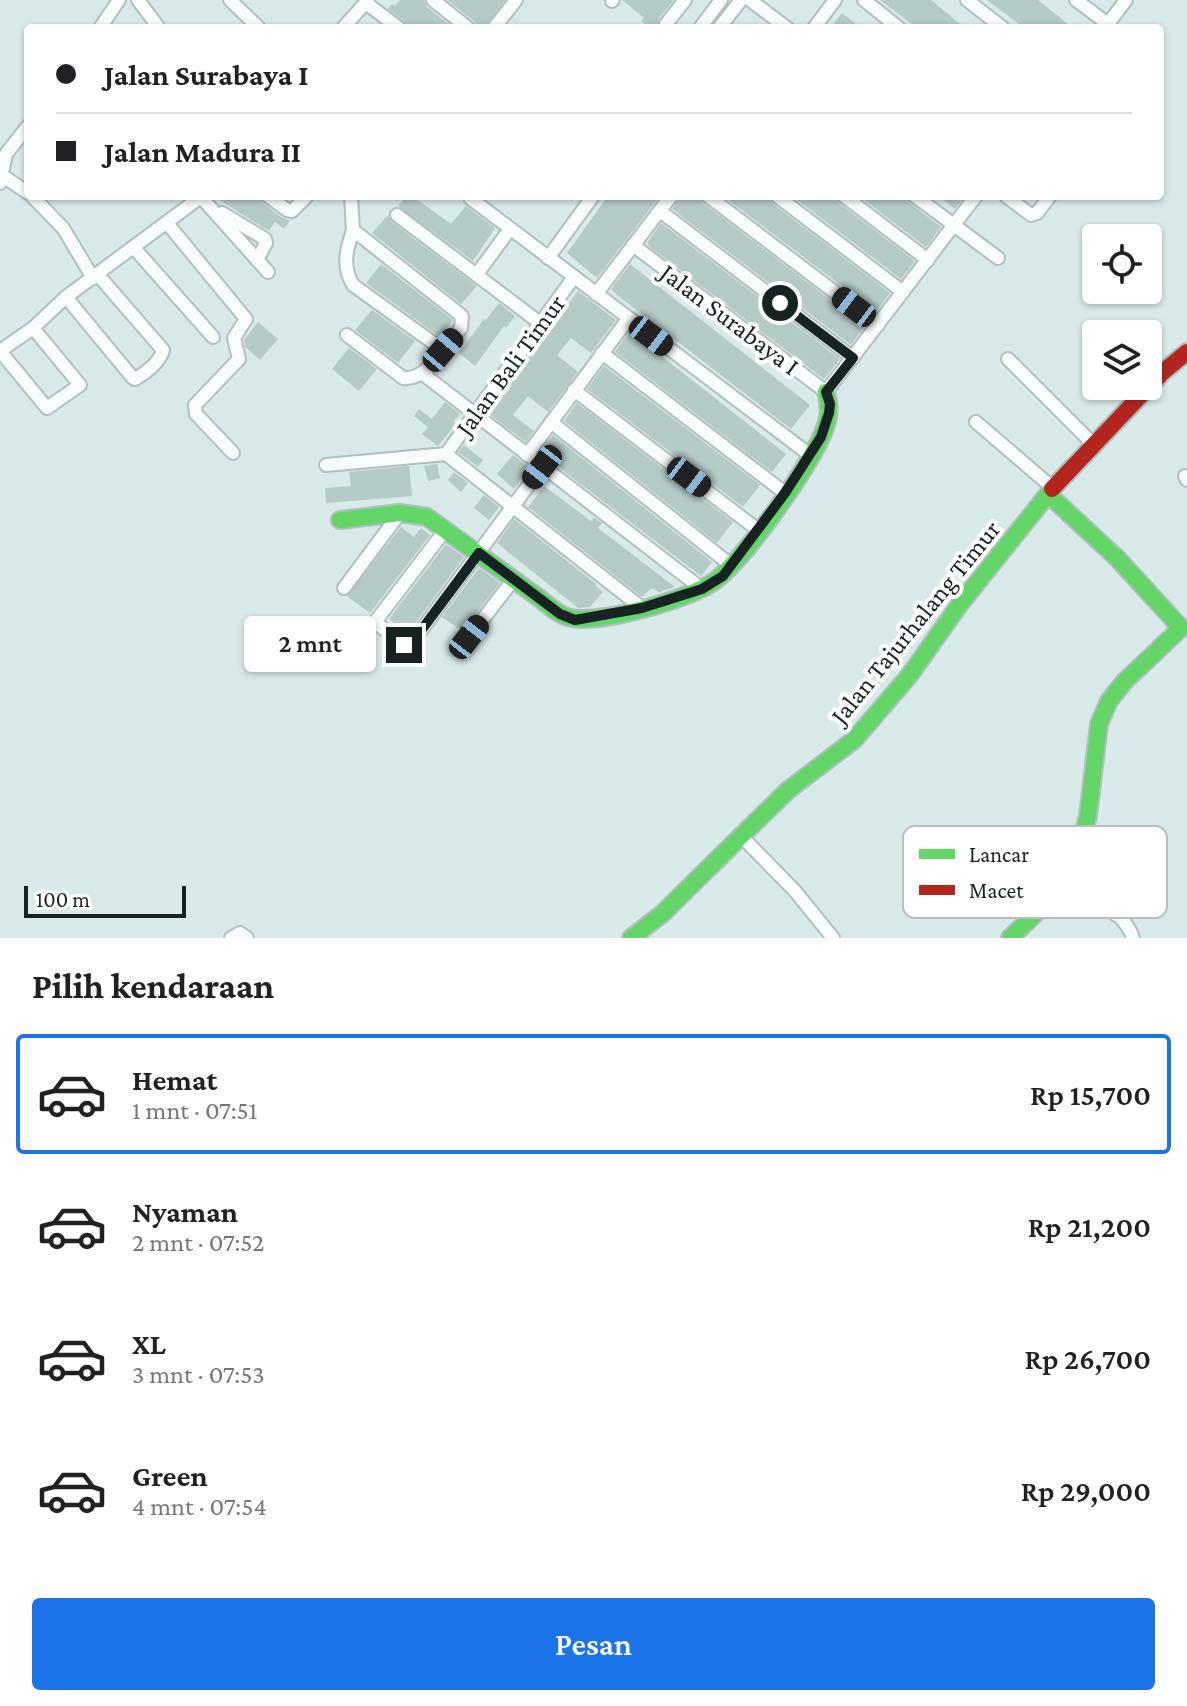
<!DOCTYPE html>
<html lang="id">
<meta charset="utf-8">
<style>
:root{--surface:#fff;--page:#f2f2f2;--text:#202124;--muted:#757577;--line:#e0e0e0;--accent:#1a73e8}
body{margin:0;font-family:"Crimson Pro",serif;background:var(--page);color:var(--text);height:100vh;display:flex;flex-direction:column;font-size:30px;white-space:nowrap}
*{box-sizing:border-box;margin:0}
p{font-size:26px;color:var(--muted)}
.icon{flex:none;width:44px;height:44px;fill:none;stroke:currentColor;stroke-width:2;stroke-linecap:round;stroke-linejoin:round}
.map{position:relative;height:938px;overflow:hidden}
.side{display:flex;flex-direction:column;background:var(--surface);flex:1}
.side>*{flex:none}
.guide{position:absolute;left:24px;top:24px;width:1140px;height:176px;border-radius:8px;box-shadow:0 2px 6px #0004;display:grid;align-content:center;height:176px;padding:0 32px;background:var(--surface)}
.tools{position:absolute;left:1082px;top:224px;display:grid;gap:16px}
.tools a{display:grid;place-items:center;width:80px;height:80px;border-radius:8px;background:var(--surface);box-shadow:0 2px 6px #0004;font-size:40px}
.scale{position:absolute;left:24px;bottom:20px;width:162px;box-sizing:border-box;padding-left:8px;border:4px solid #172323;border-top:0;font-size:22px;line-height:28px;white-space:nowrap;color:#172323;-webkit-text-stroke:6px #fff;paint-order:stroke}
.end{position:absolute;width:36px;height:36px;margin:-18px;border:10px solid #172323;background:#fff;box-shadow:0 0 0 4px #fff}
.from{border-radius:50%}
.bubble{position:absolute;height:56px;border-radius:8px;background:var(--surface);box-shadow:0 2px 6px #0004;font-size:26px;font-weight:600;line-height:56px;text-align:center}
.car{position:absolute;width:24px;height:48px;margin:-24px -12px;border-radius:10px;box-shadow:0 0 6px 2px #0007;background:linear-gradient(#222 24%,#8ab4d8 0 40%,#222 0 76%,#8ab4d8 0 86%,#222 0)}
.guide b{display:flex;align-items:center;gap:28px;height:76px;font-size:30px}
.guide b+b{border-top:2px solid var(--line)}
.guide i{width:20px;height:20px;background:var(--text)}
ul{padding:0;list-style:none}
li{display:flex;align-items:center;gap:24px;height:120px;margin:0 16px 12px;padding:0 16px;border:4px solid transparent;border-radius:8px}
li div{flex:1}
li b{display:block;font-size:30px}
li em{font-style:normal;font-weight:600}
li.selected{border-color:var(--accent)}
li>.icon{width:72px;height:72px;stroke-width:1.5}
h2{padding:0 32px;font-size:36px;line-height:96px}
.cta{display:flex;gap:16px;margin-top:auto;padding:16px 32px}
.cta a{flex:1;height:92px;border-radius:8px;background:var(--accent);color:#fff;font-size:32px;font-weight:600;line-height:92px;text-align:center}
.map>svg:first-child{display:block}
.building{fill:#b4cbc7}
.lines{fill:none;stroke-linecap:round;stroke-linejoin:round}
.street-casing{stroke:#b1bfbf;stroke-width:16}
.fast-casing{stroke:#b1bfbf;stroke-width:20}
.jam-casing{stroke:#b1bfbf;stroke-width:20}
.street{stroke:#f9fcfc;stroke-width:12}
.fast{stroke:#63d668;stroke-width:16}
.jam{stroke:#b3261e;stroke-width:16}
.route{stroke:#172323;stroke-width:10}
.labels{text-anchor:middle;stroke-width:8;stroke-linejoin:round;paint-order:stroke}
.street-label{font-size:26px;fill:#172323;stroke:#fff}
.key{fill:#fff;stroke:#b9bdbd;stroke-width:2}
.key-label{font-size:22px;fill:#172323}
</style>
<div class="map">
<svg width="1187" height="938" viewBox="0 0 1187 938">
<rect width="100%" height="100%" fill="#d9eaea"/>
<g class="building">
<path d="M400 0H424L427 7 452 27 408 28 404 21 388 9 392 4 395 6Z"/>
<path d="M447 0H505L485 28H477L474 21Z"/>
<path d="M622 0H674L659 18 657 28H650L641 21 644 18Z"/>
<path d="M880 0H931L965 28H917Z"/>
<path d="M987 0H1038L1073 28H1016L1019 24Z"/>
<path d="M842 13 861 28H830Z"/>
<path d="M213 196H259L263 203 282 218 290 220 284 229 275 222 269 231Z"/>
<path d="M407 196H412L451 224 466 206 495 228 473 261 398 206Z"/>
<path d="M608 196H660L597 278 567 253Z"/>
<path d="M680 196H699L703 203 865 326 851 345 672 209Z"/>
<path d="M723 196H768L772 203 890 293 876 312Z"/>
<path d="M792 196H835L839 203 915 261 901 279Z"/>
<path d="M859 196H906L910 203 941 227 926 247Z"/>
<path d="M938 196H965L955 209Z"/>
<path d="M388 215 392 222 477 286 461 304 372 233Z"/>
<path d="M661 223 840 359 824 379 651 248 647 243Z"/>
<path d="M381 264 453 320 440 337 366 283Z"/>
<path d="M630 264 810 405 791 429 616 294 611 289Z"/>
<path d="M578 291 616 320 591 353 571 338 557 355 578 372 548 412 528 396 513 415 534 431 526 442 489 414 525 361 558 322 555 320Z"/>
<path d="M499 303 515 316 506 328 504 326 475 366 459 353 484 319 486 320Z"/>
<path d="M372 310 415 341 398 363 355 330Z"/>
<path d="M258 322 278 339 260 360 245 347 244 340Z"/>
<path d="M630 331 786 454 772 472 615 352Z"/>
<path d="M349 348 377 369 359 391 332 369Z"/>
<path d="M604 366 760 485 743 507 587 389Z"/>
<path d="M445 402 460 414 453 422 456 424 438 446 422 434 428 427 414 416 419 409 432 419Z"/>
<path d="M577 403 733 522 717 543 564 421Z"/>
<path d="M553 435 712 562 701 576 540 453Z"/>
<path d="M464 445 483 460 478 467 458 452Z"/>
<path d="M513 455 530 468 514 489 497 474Z"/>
<path d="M437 464 440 478 428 481 424 466Z"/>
<path d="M409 466 412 496 326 503 325 488 351 486 349 472Z"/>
<path d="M454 472 468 483 461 492 448 480Z"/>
<path d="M544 486 591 521 594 517 602 523 598 528 675 587 659 592 652 588 642 597 528 507Z"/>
<path d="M484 495 499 507 489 520 474 508Z"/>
<path d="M514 519 596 584 595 585 603 592 590 607 578 608 497 543Z"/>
<path d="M401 527 414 537 421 528 430 535 370 613 347 596Z"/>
<path d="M446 544 464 557 408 633 389 619Z"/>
<path d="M479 568 500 583 462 631 442 617Z"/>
</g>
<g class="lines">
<defs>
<g id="street">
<path d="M138 0 159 28"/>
<path d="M230 0 259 28"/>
<path d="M433 0 468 28"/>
<path d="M750 0 787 28"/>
<path d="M864 0 899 28"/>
<path d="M967 0 1003 28"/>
<path d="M1076 0 1108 24"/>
<path d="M612 1 613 0"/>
<path d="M366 3 399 28"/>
<path d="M666 24 685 0"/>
<path d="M100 28 119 0"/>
<path d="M343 28 368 0"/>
<path d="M494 28 516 0"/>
<path d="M700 28 721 0"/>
<path d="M719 28 741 0"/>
<path d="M814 28 835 0"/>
<path d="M1105 28 1126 0"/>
<path d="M3 176 28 193"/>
<path d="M0 183 6 154 28 126"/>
<path d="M32 196 63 228 93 278"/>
<path d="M268 196 287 210 292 211 307 196"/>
<path d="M708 196 878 325"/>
<path d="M777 196 903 292"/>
<path d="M844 196 928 260"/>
<path d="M915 196 998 258"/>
<path d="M1006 196 1031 215 1037 213 1050 196"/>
<path d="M201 197 268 272"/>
<path d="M470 198 810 455"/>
<path d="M660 211 853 358"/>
<path d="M222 213 265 239 266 243 257 260"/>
<path d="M397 215 540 323"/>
<path d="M167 223 246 319 234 338 239 359 195 405 196 414 233 453"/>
<path d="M353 230C346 251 342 266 353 285L443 350"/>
<path d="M633 245 826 392 976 196"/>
<path d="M134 248 213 337"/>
<path d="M548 258 593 196"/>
<path d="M477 274 510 229"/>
<path d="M596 294 671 196"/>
<path d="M66 297 132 377 135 379C146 373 160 362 163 350L98 275"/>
<path d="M33 328 80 385 47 408 0 351 33 328 66 297 202 196"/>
<path d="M347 335 403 378C428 381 446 345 461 328L462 316 353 230 351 196"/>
<path d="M602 353 785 493"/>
<path d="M1008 359 1095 446"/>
<path d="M423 374 702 589"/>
<path d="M574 390 758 530"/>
<path d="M551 422 732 566"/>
<path d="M976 422 1053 488"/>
<path d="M446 454 574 277"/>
<path d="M527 455 628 319"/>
<path d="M326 465 446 454 642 608"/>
<path d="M1185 476 1187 480"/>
<path d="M446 529 375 622 404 645 411 644 542 467"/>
<path d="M344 588 400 513"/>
<path d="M469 637 514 579"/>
<path d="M740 835 795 891 833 938"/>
<path d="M1069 878C1089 891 1126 914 1133 938"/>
<path d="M1116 915 1143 884"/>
<path d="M231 938 240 933 247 938"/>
</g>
<g id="fast">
<path d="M340 520 400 513 427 517C463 543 499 569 535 595 546 603 559 616 571 618 601 624 692 599 716 580 746 557 817 458 827 422 830 411 829 402 826 392"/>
<path d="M631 938 662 914 787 791 854 740 909 676 960 604 1052 489"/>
<path d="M1010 938 1059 891 1072 871 1088 816 1099 724 1109 701 1124 682 1181 628 1118 559 1049 495"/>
</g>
<path id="jam" d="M1052 489 1163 372 1187 352"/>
</defs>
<use href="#street" class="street-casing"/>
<use href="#fast" class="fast-casing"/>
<use href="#jam" class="jam-casing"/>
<use href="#street" class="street"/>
<use href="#fast" class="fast"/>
<use href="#jam" class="jam"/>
</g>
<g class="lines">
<path class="route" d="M404 645 411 644 479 553 560 614 575 620 642 608 702 589 723 576 785 493 821 437 829 413 830 404 826 392 853 358 780 303"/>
</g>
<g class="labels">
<g class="street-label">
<text transform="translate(730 319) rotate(37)" y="9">Jalan Surabaya I</text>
<text transform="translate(510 365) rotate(-54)" y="9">Jalan Bali Timur</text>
<text transform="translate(915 622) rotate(-51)" y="9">Jalan Tajurhalang Timur</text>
</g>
</g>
<rect x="903" y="826" width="264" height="92" rx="12" class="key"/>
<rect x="919" y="849" width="36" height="10" fill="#63d668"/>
<rect x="919" y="885" width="36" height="10" fill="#b3261e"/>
<g class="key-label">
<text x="969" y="862">Lancar</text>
<text x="969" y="898">Macet</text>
</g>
</svg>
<div class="tools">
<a><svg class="icon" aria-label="locate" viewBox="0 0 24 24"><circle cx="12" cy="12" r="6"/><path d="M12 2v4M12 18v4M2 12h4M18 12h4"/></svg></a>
<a><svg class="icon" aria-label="layers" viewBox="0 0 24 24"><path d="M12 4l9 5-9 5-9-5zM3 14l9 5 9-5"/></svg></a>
</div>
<div class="scale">100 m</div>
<i class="end from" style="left:780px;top:303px"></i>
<i class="end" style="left:404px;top:645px"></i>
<div class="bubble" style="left:244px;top:616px;width:132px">2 mnt</div>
<i class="car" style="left:854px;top:307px;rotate:307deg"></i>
<i class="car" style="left:651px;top:336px;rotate:127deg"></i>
<i class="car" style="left:443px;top:350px;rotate:40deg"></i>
<i class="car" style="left:542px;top:467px;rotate:218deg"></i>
<i class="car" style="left:689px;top:477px;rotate:127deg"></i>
<i class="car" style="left:469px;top:637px;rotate:38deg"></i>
<div class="guide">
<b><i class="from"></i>Jalan Surabaya I</b>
<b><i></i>Jalan Madura II</b>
</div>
</div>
<section class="side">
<h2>Pilih kendaraan</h2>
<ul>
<li class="selected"><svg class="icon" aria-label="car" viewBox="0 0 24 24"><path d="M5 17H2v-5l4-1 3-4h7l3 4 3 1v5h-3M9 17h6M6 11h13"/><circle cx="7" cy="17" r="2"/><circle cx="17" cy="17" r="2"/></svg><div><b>Hemat</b><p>1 mnt · 07:51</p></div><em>Rp 15,700</em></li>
<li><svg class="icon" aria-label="car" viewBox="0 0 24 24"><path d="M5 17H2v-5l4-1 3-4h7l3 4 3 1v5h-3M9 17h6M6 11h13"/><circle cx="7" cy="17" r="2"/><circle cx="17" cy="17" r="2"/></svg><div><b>Nyaman</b><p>2 mnt · 07:52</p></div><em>Rp 21,200</em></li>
<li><svg class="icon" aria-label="car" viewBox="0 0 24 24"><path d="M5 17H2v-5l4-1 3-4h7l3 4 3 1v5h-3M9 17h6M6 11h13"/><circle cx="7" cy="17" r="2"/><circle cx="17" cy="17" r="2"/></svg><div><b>XL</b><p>3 mnt · 07:53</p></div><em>Rp 26,700</em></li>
<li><svg class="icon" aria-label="car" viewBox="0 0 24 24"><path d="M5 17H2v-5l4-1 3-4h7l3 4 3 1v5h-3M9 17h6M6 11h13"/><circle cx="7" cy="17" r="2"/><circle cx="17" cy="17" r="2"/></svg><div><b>Green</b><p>4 mnt · 07:54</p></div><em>Rp 29,000</em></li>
</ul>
<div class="cta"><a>Pesan</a></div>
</section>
